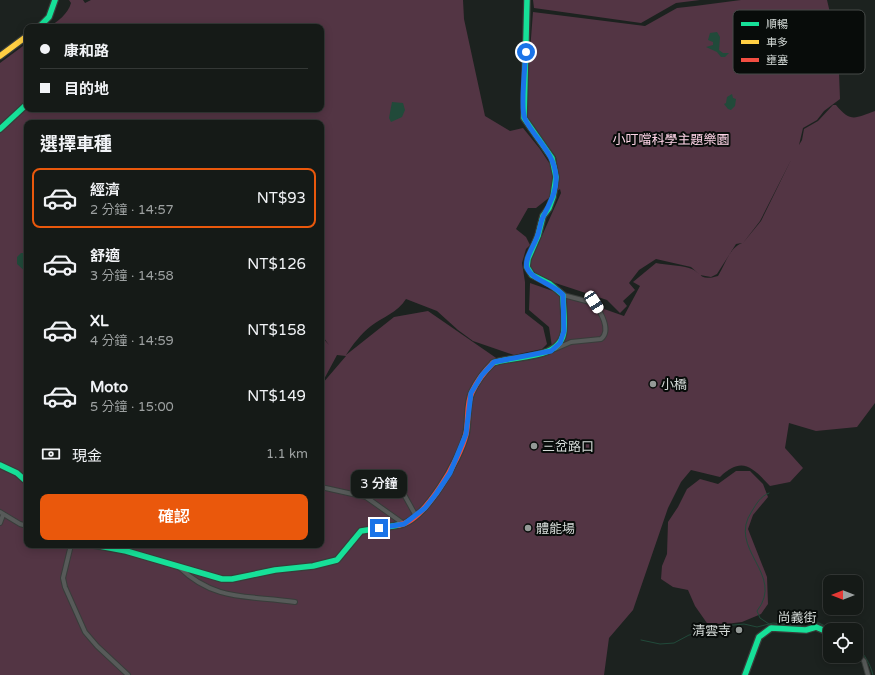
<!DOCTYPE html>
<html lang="zh-TW">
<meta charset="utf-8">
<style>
:root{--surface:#151a17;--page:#222724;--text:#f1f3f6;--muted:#9da1a1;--line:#343836;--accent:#ea580c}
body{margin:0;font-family:"Varela Round","Noto Sans TC",sans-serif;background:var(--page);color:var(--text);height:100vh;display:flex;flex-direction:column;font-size:15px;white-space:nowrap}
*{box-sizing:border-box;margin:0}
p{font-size:13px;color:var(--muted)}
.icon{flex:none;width:22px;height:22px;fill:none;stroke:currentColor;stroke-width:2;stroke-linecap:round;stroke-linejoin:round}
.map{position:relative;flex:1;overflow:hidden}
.sheet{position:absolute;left:24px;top:120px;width:300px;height:428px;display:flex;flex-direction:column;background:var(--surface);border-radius:8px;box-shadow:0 2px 10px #0003,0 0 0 1px var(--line)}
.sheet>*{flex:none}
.hud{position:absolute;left:24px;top:24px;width:300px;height:88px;border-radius:8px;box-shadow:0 2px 10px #0003,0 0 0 1px var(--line);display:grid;align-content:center;height:88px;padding:0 16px;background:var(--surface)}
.needle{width:26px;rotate:270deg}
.buttons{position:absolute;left:823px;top:575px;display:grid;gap:8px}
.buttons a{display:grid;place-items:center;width:40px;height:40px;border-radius:8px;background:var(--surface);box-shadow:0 2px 10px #0003,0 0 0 1px var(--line);font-size:20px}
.end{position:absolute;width:18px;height:18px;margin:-9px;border:5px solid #1a73e8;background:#fff;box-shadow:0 0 0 2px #fff}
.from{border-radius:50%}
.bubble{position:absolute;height:28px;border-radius:8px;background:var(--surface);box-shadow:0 2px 10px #0003,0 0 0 1px var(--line);font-size:13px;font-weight:600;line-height:28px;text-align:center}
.car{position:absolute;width:12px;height:24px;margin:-12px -6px;border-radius:5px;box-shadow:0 0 3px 1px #0007;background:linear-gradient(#fff 24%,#345 0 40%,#fff 0 76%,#345 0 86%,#fff 0)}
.hud b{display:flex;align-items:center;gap:14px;height:38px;font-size:15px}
.hud b+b{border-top:1px solid var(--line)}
.hud i{width:10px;height:10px;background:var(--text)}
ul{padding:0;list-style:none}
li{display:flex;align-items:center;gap:12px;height:60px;margin:0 8px 6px;padding:0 8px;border:2px solid transparent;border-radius:8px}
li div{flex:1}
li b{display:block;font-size:15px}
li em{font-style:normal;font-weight:600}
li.selected{border-color:var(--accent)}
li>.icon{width:36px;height:36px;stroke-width:1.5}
h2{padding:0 16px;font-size:18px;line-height:48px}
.pay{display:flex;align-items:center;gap:10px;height:44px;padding:0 16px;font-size:15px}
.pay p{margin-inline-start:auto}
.cta{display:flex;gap:8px;margin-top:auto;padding:8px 16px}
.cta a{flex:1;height:46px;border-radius:8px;background:var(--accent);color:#fff;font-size:16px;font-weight:600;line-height:46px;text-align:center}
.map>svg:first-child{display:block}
.green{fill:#533544;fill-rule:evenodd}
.water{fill:#214a3a}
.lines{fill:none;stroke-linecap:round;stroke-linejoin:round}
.stream{stroke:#214a3a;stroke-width:1}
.street-casing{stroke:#383d3a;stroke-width:6}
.fast-casing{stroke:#383d3a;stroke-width:8}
.slow-casing{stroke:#383d3a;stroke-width:8}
.jam-casing{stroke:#383d3a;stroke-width:8}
.street{stroke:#575a59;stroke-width:4}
.fast{stroke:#16e098;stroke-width:5.5}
.slow{stroke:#ffcf43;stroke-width:5.5}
.jam{stroke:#f24e42;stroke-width:5.5}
.route{stroke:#1a73e8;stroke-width:5}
.poi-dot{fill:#949a97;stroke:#080c0a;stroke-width:1.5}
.labels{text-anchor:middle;stroke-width:4;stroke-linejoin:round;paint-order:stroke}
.park-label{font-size:13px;fill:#fdd3e6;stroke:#080c0a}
.poi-label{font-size:13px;fill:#d5dbd8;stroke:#080c0a;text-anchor:start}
.street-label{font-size:13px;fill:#d5dbd8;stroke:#080c0a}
.key{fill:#080c0a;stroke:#464a48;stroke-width:1}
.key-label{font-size:11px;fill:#d5dbd8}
</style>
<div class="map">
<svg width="875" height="675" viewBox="0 0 875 675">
<rect width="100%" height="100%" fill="#1c221f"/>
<g class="green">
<path d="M69 0H83L85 3 91 0H463L464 19 485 116 510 131 523 128 540 149 559 178 556 157 525 116 533 12 645 26 677 8 695 6 741 0H827L838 47 840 99 824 111 817 120 803 128 799 145 802 140 804 129 818 121 833 105H836C851 123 855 118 875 111V403L857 427 816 431 789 423 785 448 803 468 790 482 770 486C752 467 742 456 720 477L691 470 681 482 668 508 633 610 609 638 604 675H0V63L27 43V109H321V27H49C58 21 68 14 71 3ZM27 123H321V327H323L321 334 329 345 321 336V545H27V482L5 470 10 467 27 479ZM791 160 761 221 743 243 760 221ZM560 189 561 193 529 265 534 276 607 300 620 313 627 306 623 301 635 290 629 283 639 270 656 259 691 267 700 275 711 277 717 274 736 244 742 243C729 248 725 265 718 276 698 282 702 272 689 268 679 265 667 265 656 263L633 282 640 286 624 316 530 283 529 310 549 327 552 347 535 355 502 362 428 311 394 317 346 355C353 344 361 334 371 326 383 317 398 312 406 299L437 311 458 330 473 341 514 355 542 349 547 344 543 327 525 313V282L522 263 526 249 530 245 526 237 516 229 528 208H536ZM337 355 346 356 322 384V383Z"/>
<path d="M533 0H700L676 3 641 23 534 8Z"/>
<path d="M736 471H750L763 484 768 497 753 515 748 529 767 577 768 604 761 614 742 622 709 626 695 606 688 590 673 587 661 579 662 566 667 554 668 522 678 507 687 489 700 479 718 484Z"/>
</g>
<g class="water">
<path d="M717 32 720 37 719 50 723 53H729L725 57H721L717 52 706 47 713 45V42L708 40 710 33Z"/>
<path d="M732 94 733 98 736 99 735 106 731 110 728 109 724 104 726 103 727 97Z"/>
<path d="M392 102 403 103 405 110 402 117 391 122 389 118Z"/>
<path d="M21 253H27V273L17 264V257Z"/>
</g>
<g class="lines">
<g class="stream">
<path d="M769 493C760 497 757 503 752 511 726 549 786 574 757 611L760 618 769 624"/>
<path d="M641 640 660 644 674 643 689 635 701 633H712L724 626 744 624 757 627 773 623 799 626 807 623H819L833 630"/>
<path d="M856 645C864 654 870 663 873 675"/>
</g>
<defs>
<g id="street">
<path d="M555 349 571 342 601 339C612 330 600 311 594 303L563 295"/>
<path d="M321 487 366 497 404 524"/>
<path d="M366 497C378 495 388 485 401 489L416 516"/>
<path d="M0 512 20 524 27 526"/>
<path d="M0 523 3 515"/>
<path d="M71 545 63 578 65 587 85 632 97 646 128 675"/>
<path d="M179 567C215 602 249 595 295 602"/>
<path d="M856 652 864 661 868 675"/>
</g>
<g id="fast">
<path d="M39 27 49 17 55 0"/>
<path d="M0 129 27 104"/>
<path d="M493 363C515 355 562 361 564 330 565 318 563 306 563 295L550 284 532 275 527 267 528 259 538 236 543 216 549 208 553 197 556 177 552 158 524 118 527 0"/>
<path d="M0 465 17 473 27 482"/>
<path d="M94 545 126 551 222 579H232L275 570 313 566 337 560 361 531 399 525"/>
<path d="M745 675 759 637 771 628 806 630 816 627 830 633"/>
</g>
<path id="slow" d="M0 56 27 36"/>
<path id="jam" d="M399 525C425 521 460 459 466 434 469 421 466 404 472 392 477 381 485 371 493 363"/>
</defs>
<use href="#street" class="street-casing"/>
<use href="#fast" class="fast-casing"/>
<use href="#slow" class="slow-casing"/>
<use href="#jam" class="jam-casing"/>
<use href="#street" class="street"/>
<use href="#fast" class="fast"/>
<use href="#slow" class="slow"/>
<use href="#jam" class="jam"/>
</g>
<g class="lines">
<path class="route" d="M379 528 404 524 425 508 436 494 450 473 466 434 471 393 482 375 494 362 551 351 560 343 564 331 563 295C553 284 532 280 527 268 524 259 534 246 537 237 540 230 540 223 543 217 549 204 557 192 556 177 555 153 535 139 525 119 520 109 525 66 526 52"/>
</g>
<g class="poi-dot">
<circle cx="653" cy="384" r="4"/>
<circle cx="534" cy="446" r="4"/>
<circle cx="528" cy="528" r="4"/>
<circle cx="739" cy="630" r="4"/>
</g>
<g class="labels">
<g class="park-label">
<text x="671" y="144">小叮噹科學主題樂園</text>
</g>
<g class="poi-label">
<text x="661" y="389">小橋</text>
<text x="542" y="451">三岔路口</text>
<text x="536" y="533">體能場</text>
<text x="731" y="635" text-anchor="end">清雲寺</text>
</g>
<g class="street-label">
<text transform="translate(797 617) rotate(1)" y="5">尚義街</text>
</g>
</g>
<rect x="733" y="10" width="132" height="64" rx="6" class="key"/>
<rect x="741" y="22" width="18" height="4" fill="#16e098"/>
<rect x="741" y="40" width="18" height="4" fill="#ffcf43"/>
<rect x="741" y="58" width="18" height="4" fill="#f24e42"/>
<g class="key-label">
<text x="766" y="28">順暢</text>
<text x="766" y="46">車多</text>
<text x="766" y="64">壅塞</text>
</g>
</svg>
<div class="buttons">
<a><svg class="needle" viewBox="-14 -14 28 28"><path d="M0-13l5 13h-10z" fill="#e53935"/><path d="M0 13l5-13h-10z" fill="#9da1a1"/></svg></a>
<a><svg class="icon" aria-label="locate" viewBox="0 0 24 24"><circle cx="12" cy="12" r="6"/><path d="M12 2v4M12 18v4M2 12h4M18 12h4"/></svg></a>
</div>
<i class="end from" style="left:526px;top:52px"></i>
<i class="end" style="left:379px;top:528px"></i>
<div class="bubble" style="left:351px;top:470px;width:56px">3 分鐘</div>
<i class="car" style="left:594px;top:302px;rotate:147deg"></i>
<div class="hud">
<b><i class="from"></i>康和路</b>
<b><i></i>目的地</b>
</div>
<section class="sheet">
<h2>選擇車種</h2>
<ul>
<li class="selected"><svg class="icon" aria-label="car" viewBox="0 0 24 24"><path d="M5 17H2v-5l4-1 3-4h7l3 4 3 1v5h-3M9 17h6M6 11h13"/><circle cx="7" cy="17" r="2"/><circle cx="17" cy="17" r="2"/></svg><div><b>經濟</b><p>2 分鐘 · 14:57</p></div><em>NT$93</em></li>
<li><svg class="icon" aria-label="car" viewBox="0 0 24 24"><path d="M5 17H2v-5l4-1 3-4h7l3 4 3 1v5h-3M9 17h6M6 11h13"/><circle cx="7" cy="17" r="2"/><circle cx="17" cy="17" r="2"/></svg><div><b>舒適</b><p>3 分鐘 · 14:58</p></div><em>NT$126</em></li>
<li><svg class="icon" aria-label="car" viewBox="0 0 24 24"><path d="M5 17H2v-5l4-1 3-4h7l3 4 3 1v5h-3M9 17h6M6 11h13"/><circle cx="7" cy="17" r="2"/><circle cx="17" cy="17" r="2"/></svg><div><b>XL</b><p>4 分鐘 · 14:59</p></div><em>NT$158</em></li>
<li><svg class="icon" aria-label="car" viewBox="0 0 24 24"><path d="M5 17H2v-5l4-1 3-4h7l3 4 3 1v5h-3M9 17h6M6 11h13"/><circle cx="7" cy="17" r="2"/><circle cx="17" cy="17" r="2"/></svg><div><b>Moto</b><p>5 分鐘 · 15:00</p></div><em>NT$149</em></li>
</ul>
<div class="pay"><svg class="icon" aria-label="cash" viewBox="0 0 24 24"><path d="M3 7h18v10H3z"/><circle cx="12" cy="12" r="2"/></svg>現金<p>1.1 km</p></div>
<div class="cta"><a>確認</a></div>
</section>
</div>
